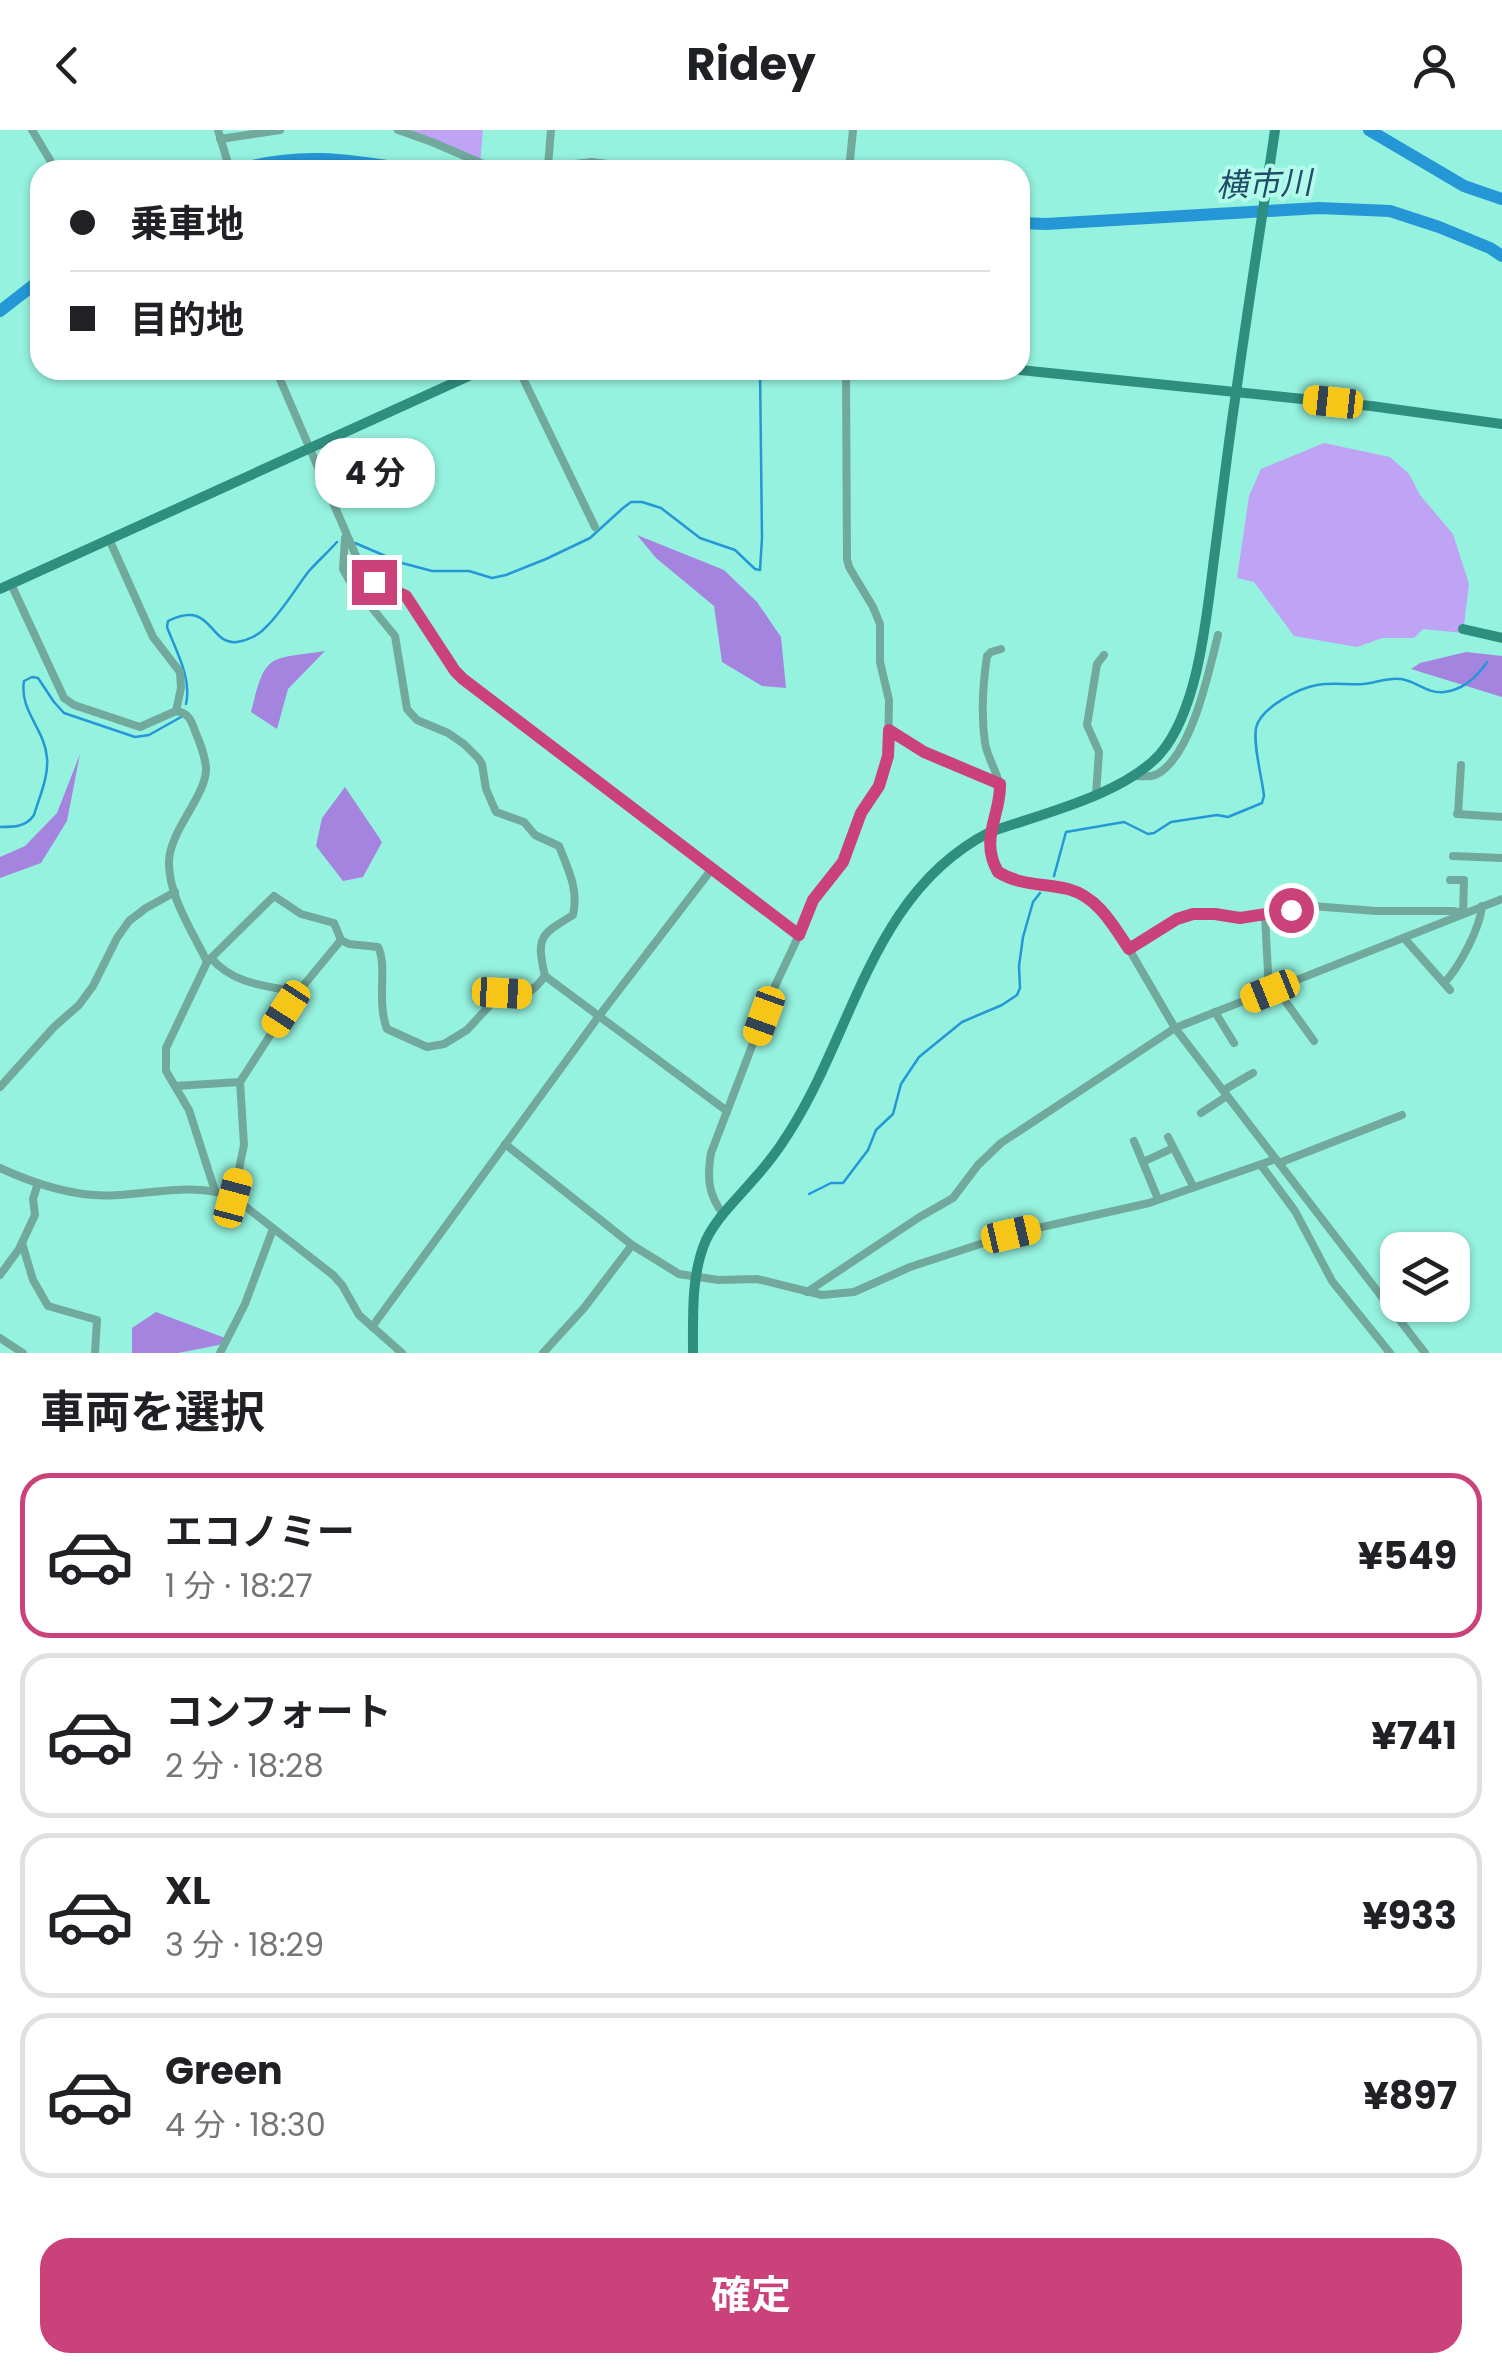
<!DOCTYPE html>
<html lang="ja">
<meta charset="utf-8">
<style>
:root{--surface:#fff;--page:#f2f2f2;--text:#202124;--muted:#757577;--line:#e0e0e0;--accent:#cb4179}
body{margin:0;font-family:Poppins,"Noto Sans JP",sans-serif;background:var(--page);color:var(--text);height:100vh;display:flex;flex-direction:column;font-size:38px;white-space:nowrap}
*{box-sizing:border-box;margin:0}
p{font-size:32px;color:var(--muted)}
.icon{flex:none;width:55px;height:55px;fill:none;stroke:currentColor;stroke-width:2;stroke-linecap:round;stroke-linejoin:round}
.map{position:relative;height:1223px;overflow:hidden}
.details{display:flex;flex-direction:column;background:var(--surface);flex:1}
.details>*{flex:none}
.guide{position:absolute;left:30px;top:30px;width:1000px;height:220px;border-radius:30px;box-shadow:0 2px 8px #0004;display:grid;align-content:center;height:220px;padding:0 40px;background:var(--surface)}
.fabs{position:absolute;left:1380px;top:1102px;display:grid;gap:20px}
.fabs a{display:grid;place-items:center;width:90px;height:90px;border-radius:20px;background:var(--surface);box-shadow:0 2px 8px #0004;font-size:50px}
.end{position:absolute;width:45px;height:45px;margin:-22px;border:12px solid #cb4179;background:#fff;box-shadow:0 0 0 5px #fff}
.from{border-radius:50%}
.bubble{position:absolute;height:70px;border-radius:30px;background:var(--surface);box-shadow:0 2px 8px #0004;font-size:32px;font-weight:700;line-height:70px;text-align:center}
.car{position:absolute;width:30px;height:60px;margin:-30px -15px;border-radius:12px;box-shadow:0 0 8px 2px #0007;background:linear-gradient(#f5c518 24%,#345 0 40%,#f5c518 0 76%,#345 0 86%,#f5c518 0)}
.guide b{display:flex;align-items:center;gap:35px;height:95px;font-size:38px}
.guide b+b{border-top:2px solid var(--line)}
.guide i{width:25px;height:25px;background:var(--text)}
ul{padding:0;list-style:none}
li{display:flex;align-items:center;gap:30px;height:165px;margin:0 20px 15px;padding:0 20px;border:5px solid var(--line);border-radius:30px}
li div{flex:1}
li b{display:block;font-size:38px}
li em{font-style:normal;font-weight:700}
li.active{border-color:var(--accent)}
li>.icon{width:90px;height:90px;stroke-width:1.5}
h2{padding:0 40px;font-size:45px;line-height:120px}
.button{display:flex;gap:20px;margin-top:auto;padding:20px 40px}
.button a{flex:1;height:115px;border-radius:30px;background:var(--accent);color:#fff;font-size:40px;font-weight:700;line-height:115px;text-align:center}
header{display:flex;justify-content:space-between;align-items:center;height:130px;padding:0 40px;background:var(--surface);font-size:45px;font-weight:700}
.map>svg:first-child{display:block}
.green{fill:#bfa3f4}
.forest{fill:#a584df}
.lines{fill:none;stroke-linecap:round;stroke-linejoin:round}
.stream{stroke:#2597d6;stroke-width:2.5}
.river{stroke:#2597d6;stroke-width:12}
.street{stroke:#72a99d;stroke-width:8}
.secondary{stroke:#2f8f7e;stroke-width:10}
.route{stroke:#cb4179;stroke-width:12}
.labels{text-anchor:middle;stroke-width:8;stroke-linejoin:round;paint-order:stroke}
.water-label{font-size:32px;font-style:italic;fill:#214c67;stroke:#b3fbeb}
</style>
<header><svg class="icon" aria-label="back" viewBox="0 0 24 24"><path d="M15 5l-7 7 7 7"/></svg>Ridey<svg class="icon" aria-label="person" viewBox="0 0 24 24"><circle cx="12" cy="8" r="4"/><path d="M4 21q1-7 8-7t8 7"/></svg></header>
<div class="map">
<svg width="1502" height="1223" viewBox="0 0 1502 1223">
<rect width="100%" height="100%" fill="#95f2df"/>
<g class="green">
<path d="M398 0H483L480 34Z"/>
<path d="M1324 313 1390 327 1409 344 1420 365 1453 404 1469 454 1463 503 1423 499 1414 508H1382L1357 517 1294 506 1254 452 1237 448 1249 366 1261 339Z"/>
</g>
<g class="forest">
<path d="M637 405 724 440 757 472 781 507 786 558 762 556 722 532 714 476 656 428Z"/>
<path d="M325 521 288 559 277 599 251 582C266 522 267 530 325 521Z"/>
<path d="M1466 522 1502 526V567L1411 539 1420 533Z"/>
<path d="M80 624 67 691 41 733 0 748V727L25 716 57 683Z"/>
<path d="M345 657 382 712 363 747 343 751 316 716 322 688Z"/>
<path d="M156 1182 225 1208 219 1215 178 1223H132V1198Z"/>
</g>
<g class="lines">
<g class="stream">
<path d="M355 413 402 433 432 441H469L492 448 506 445 546 429 590 408 623 378 631 372H642L661 378 700 408 735 420 755 439 760 440 762 408 760 240"/>
<path d="M186 574C192 548 176 521 167 497L168 491C213 469 208 515 237 512 246 511 259 505 265 498 282 482 295 459 309 441 318 431 328 422 337 412"/>
<path d="M0 697C14 697 26 697 34 685 39 668 49 646 47 628 45 599 19 581 24 551L32 547 38 548 54 572 64 583 135 607 149 605 181 587"/>
<path d="M1054 746 1066 702 1124 692 1148 704 1154 703 1171 692 1217 685 1228 687 1262 673 1264 666C1262 647 1253 616 1256 598 1260 578 1299 558 1317 555 1332 552 1348 555 1363 554 1375 553 1389 547 1401 549 1416 551 1427 564 1444 562 1463 560 1477 547 1487 532"/>
<path d="M809 1064 831 1053H843L868 1020 876 1000 893 984 901 954 919 927 962 892 1002 875 1017 865 1020 858 1019 836 1023 807 1033 772 1040 763"/>
</g>
<g class="river">
<path d="M1369 0 1464 56 1502 69"/>
<path d="M238 40C300 21 350 30 413 40"/>
<path d="M1020 93 1046 94 1319 78 1390 81 1439 97 1490 118 1502 126"/>
<path d="M0 181 40 150"/>
</g>
<g class="street">
<path d="M32 0 56 40"/>
<path d="M218 0 230 40"/>
<path d="M398 0 432 12 497 40"/>
<path d="M220 9 280 0"/>
<path d="M548 36 551 0"/>
<path d="M522 40 592 32 655 40"/>
<path d="M849 40 853 0"/>
<path d="M276 240 363 442 375 452 405 467 455 541 463 549 799 805"/>
<path d="M519 240 595 397"/>
<path d="M345 408 343 439 349 450 395 506 407 579 417 590 448 603 464 614 478 628 482 634 486 659 496 682 524 692 535 705 559 716C568 739 579 760 573 785 540 805 536 807 545 846L727 981"/>
<path d="M109 409 153 507 180 542 181 558 176 581"/>
<path d="M11 454 64 568 74 575 140 597 176 581C188 583 191 589 195 601 200 613 205 625 206 638 207 665 170 700 169 731 168 766 193 802 207 832"/>
<path d="M1001 519 991 522 987 526C983 553 981 586 985 613 988 631 1002 648 1000 666 996 694 981 713 998 742L1035 755 1070 760 1083 765 1102 779 1129 819 1175 898 1425 1223"/>
<path d="M889 600 923 622 1000 655"/>
<path d="M1135 646C1143 646 1152 648 1159 643 1192 623 1209 541 1218 505"/>
<path d="M1096 665 1099 622 1087 595 1097 534 1104 525"/>
<path d="M1457 684 1502 687"/>
<path d="M1458 684 1461 635"/>
<path d="M1453 726 1502 728"/>
<path d="M1265 786 1312 776 1376 781H1453L1463 783 1464 750H1450"/>
<path d="M1404 808 1450 860"/>
<path d="M341 810 349 814 378 817C388 836 376 871 387 899L427 917 444 914 467 900 501 863C526 864 530 866 545 846"/>
<path d="M1129 819 1177 789 1193 784H1215L1240 788 1265 786 1269 861"/>
<path d="M211 828C233 854 266 856 298 862"/>
<path d="M1445 852C1460 836 1480 798 1482 776"/>
<path d="M1276 858 1314 911"/>
<path d="M1215 882 1234 913"/>
<path d="M175 956 240 952"/>
<path d="M0 957 54 897 79 875 93 856 117 808 129 791 146 778 175 762"/>
<path d="M1224 960 1253 943"/>
<path d="M1201 983 1227 966"/>
<path d="M1168 1007 1193 1056"/>
<path d="M1134 1011 1158 1069"/>
<path d="M505 1014 632 1115 679 1144 718 1150 757 1149 822 1165 854 1162 910 1137 1011 1104 1149 1073 1276 1029"/>
<path d="M1143 1032 1173 1018"/>
<path d="M1279 1033 1402 985"/>
<path d="M1261 1035 1295 1081 1332 1151 1390 1223"/>
<path d="M0 1038C26 1050 55 1060 83 1064 132 1071 183 1049 232 1066L333 1145 342 1155 359 1185 402 1223"/>
<path d="M215 1061 189 980 166 941V918L207 832 274 766 301 784 334 793 341 810"/>
<path d="M233 1068 244 1015 240 952 298 862 341 810"/>
<path d="M723 1084C708 1064 707 1048 711 1023L775 856 799 805 808 780 818 762 843 732 861 683 879 656 884 642 888 626 889 570 880 532V494L873 477 849 437 847 429 846 240"/>
<path d="M22 1113 33 1150 48 1176 97 1190 95 1223"/>
<path d="M0 1145 19 1119 35 1085 33 1069 38 1053"/>
<path d="M807 1162 918 1088 953 1068 978 1035 1001 1013 1175 898 1502 769"/>
<path d="M372 1197 599 886 711 740"/>
<path d="M0 1208 23 1223"/>
<path d="M220 1223 245 1174 273 1099"/>
<path d="M543 1223 584 1178 632 1115"/>
</g>
<g class="secondary">
<path d="M1020 240 1371 276 1502 294"/>
<path d="M0 459 482 240"/>
<path d="M1463 499 1502 508"/>
<path d="M693 1223C693 1186 691 1144 706 1110 717 1087 737 1069 753 1050 767 1035 779 1019 790 1001 854 900 873 761 990 702 1041 684 1123 665 1160 624 1200 578 1207 480 1215 421 1222 368 1228 315 1236 263 1248 175 1262 88 1275 0"/>
</g>
</g>
<g class="lines">
<path class="route" d="M374 452 406 466 455 541 463 549 799 805 813 770 843 732 861 683 879 656 888 626 889 600 924 622 1000 654C1001 686 979 708 998 742 1021 756 1043 753 1068 759 1098 767 1113 795 1129 819L1177 789 1193 784H1215L1240 788 1291 780"/>
</g>
<g class="labels">
<g class="water-label">
<text transform="translate(1264 54) rotate(-2)" y="11">横市川</text>
</g>
</g>
</svg>
<div class="fabs">
<a><svg class="icon" aria-label="layers" viewBox="0 0 24 24"><path d="M12 4l9 5-9 5-9-5zM3 14l9 5 9-5"/></svg></a>
</div>
<i class="end from" style="left:1291px;top:780px"></i>
<i class="end" style="left:374px;top:452px"></i>
<div class="bubble" style="left:315px;top:308px;width:120px">4 分</div>
<i class="car" style="left:1333px;top:272px;rotate:276deg"></i>
<i class="car" style="left:1270px;top:861px;rotate:248deg"></i>
<i class="car" style="left:502px;top:863px;rotate:93deg"></i>
<i class="car" style="left:286px;top:879px;rotate:213deg"></i>
<i class="car" style="left:764px;top:886px;rotate:200deg"></i>
<i class="car" style="left:233px;top:1068px;rotate:15deg"></i>
<i class="car" style="left:1011px;top:1104px;rotate:77deg"></i>
<div class="guide">
<b><i class="from"></i>乗車地</b>
<b><i></i>目的地</b>
</div>
</div>
<section class="details">
<h2>車両を選択</h2>
<ul>
<li class="active"><svg class="icon" aria-label="car" viewBox="0 0 24 24"><path d="M5 17H2v-5l4-1 3-4h7l3 4 3 1v5h-3M9 17h6M6 11h13"/><circle cx="7" cy="17" r="2"/><circle cx="17" cy="17" r="2"/></svg><div><b>エコノミー</b><p>1 分 · 18:27</p></div><em>¥549</em></li>
<li><svg class="icon" aria-label="car" viewBox="0 0 24 24"><path d="M5 17H2v-5l4-1 3-4h7l3 4 3 1v5h-3M9 17h6M6 11h13"/><circle cx="7" cy="17" r="2"/><circle cx="17" cy="17" r="2"/></svg><div><b>コンフォート</b><p>2 分 · 18:28</p></div><em>¥741</em></li>
<li><svg class="icon" aria-label="car" viewBox="0 0 24 24"><path d="M5 17H2v-5l4-1 3-4h7l3 4 3 1v5h-3M9 17h6M6 11h13"/><circle cx="7" cy="17" r="2"/><circle cx="17" cy="17" r="2"/></svg><div><b>XL</b><p>3 分 · 18:29</p></div><em>¥933</em></li>
<li><svg class="icon" aria-label="car" viewBox="0 0 24 24"><path d="M5 17H2v-5l4-1 3-4h7l3 4 3 1v5h-3M9 17h6M6 11h13"/><circle cx="7" cy="17" r="2"/><circle cx="17" cy="17" r="2"/></svg><div><b>Green</b><p>4 分 · 18:30</p></div><em>¥897</em></li>
</ul>
<div class="button"><a>確定</a></div>
</section>
